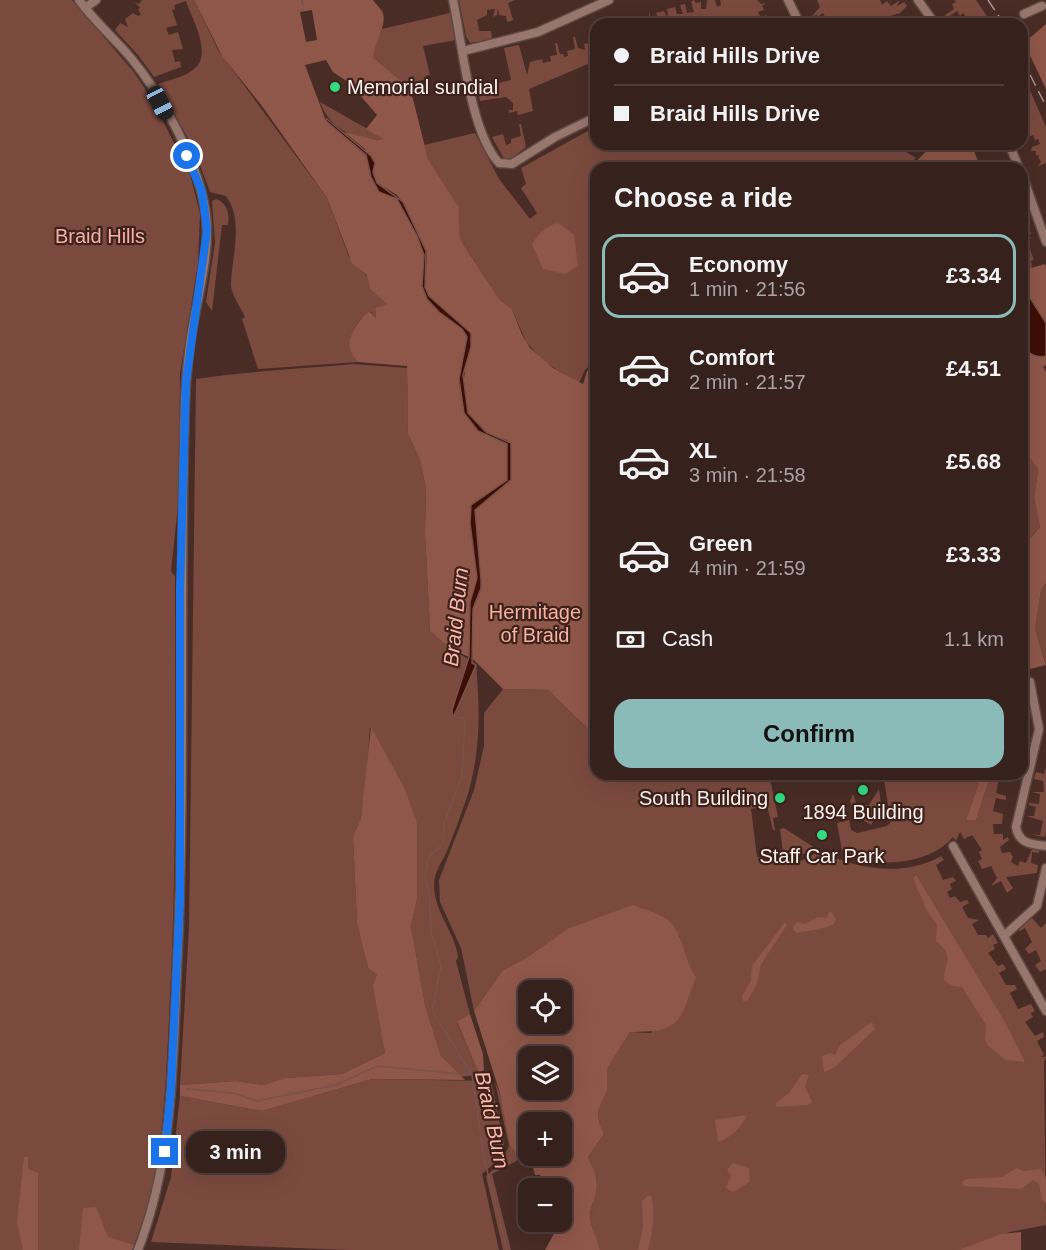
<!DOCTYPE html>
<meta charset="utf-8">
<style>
:root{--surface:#36211c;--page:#412e29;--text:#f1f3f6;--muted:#aaa3a3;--line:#503e3b;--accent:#8bbbb9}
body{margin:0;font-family:Helvetica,sans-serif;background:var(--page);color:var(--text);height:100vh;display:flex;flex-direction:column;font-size:22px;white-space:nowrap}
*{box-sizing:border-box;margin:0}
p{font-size:20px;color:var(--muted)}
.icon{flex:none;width:33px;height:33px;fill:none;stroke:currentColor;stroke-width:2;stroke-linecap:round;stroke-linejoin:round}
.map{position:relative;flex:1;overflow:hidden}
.side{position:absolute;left:590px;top:162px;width:438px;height:618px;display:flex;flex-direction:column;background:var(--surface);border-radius:18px;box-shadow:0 6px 24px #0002,0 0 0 2px var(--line)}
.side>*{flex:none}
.banner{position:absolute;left:590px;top:18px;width:438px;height:132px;border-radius:18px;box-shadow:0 6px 24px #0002,0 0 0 2px var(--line);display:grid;align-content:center;height:132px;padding:0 24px;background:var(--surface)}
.controls{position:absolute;left:518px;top:980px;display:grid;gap:12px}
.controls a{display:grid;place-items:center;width:54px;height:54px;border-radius:12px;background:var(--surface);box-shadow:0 6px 24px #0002,0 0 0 2px var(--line);font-size:30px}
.end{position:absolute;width:27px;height:27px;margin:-14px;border:8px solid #1a73e8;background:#fff;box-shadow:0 0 0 3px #fff}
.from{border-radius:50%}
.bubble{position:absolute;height:42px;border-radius:18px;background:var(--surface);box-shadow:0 6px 24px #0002,0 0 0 2px var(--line);font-size:20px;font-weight:700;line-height:42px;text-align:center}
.car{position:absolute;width:18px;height:36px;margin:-18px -9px;border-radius:8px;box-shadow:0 0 4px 2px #0007;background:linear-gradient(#222 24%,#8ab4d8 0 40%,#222 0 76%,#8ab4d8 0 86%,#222 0)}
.banner b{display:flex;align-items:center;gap:21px;height:57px;font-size:22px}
.banner b+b{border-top:2px solid var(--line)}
.banner i{width:15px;height:15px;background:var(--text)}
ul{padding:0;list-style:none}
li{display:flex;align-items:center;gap:18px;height:84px;margin:0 12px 9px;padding:0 12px;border:3px solid transparent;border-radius:18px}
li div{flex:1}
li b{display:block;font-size:22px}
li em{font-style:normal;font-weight:700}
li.active{border-color:var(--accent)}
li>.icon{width:54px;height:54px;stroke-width:1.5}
h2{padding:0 24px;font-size:27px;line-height:72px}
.pay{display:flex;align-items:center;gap:15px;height:66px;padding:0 24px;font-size:22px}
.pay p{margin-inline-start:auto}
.cta{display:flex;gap:12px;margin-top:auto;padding:12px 24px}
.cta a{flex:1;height:69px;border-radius:18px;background:var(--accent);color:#111;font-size:24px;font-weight:700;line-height:69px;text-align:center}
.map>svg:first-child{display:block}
.green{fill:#7b4a3f}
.forest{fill:#8f574a;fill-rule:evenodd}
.water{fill:#3e0e05;stroke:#78524b;stroke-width:1.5}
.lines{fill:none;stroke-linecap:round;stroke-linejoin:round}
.stream{stroke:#78524b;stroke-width:1.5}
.minor-casing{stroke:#5f4944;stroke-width:11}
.minor{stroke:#97766e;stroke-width:8}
.rail{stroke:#a99590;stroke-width:1.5;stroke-dasharray:12 6;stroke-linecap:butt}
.route{stroke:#1a73e8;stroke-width:8}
.poi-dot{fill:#34d881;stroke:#3d221c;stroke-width:2}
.labels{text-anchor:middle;stroke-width:4.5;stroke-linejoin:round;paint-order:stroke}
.poi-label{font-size:20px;fill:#fef2ef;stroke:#3d221c}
.park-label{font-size:20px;fill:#f7b1a0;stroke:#3d221c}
.water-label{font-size:21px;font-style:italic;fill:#fdb6a6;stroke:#3d221c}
</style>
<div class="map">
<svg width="1046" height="1250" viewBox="0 0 1046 1250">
<rect width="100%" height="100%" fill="#482c25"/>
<g class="green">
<path d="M0 0H72L133 71 150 96 190 174 200 214 198 264 180 373 179 496 171 571 175 577C175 724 177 871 169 1018 165 1096 163 1177 132 1250H0Z"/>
<path d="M142 0H194L218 50 327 198 349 257 368 277 370 289 388 304 375 308 376 318 371 312 365 314C352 330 342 343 358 362L258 369 242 319 245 317C241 308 230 293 231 283 232 256 244 220 226 196L210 192 194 149 158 84C169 80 185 77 194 69 213 54 192 19 186 1L174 5 175 9 172 10 177 25 166 28 169 35 178 32 183 49 172 50 175 62 180 61 181 67 154 77 138 55 115 30 120 23 128 27 125 19 133 13 138 16 141 14 138 10 140 7 134 2 139 4Z"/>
<path d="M459 0H515L508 3 513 20 507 22 506 16 499 15 498 8 497 15 493 17 495 9 487 10V15L477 20 479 31H491L492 39 470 43 466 36Z"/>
<path d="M694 0 696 3 701 2V9H706L707 0H715L717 7 721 5 720 0H757L761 4 766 3 762 6 764 10 758 12 761 18 766 15 769 20 780 16 772 24H636L635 20 643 16 649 18V12L651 20 658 18 656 13 664 11 666 16 668 15 667 9 675 7 677 14H683L680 5 685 4 687 13 694 12 691 2Z"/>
<path d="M817 0H880L882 5 887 1 891 6 900 0 897 6 904 2 907 6 900 13 890 16 892 24H883L880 20 876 22 873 17 870 19 871 24H829L823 13 818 17 817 15 812 16 820 7Z"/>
<path d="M954 0H976L992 24H964L962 19 966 17 963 13 960 16 957 11 947 18 945 15 954 9 952 4 956 2Z"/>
<path d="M450 13 456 40 423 46 430 75H426L427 79 405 84 374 58 373 49 382 29Z"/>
<path d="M590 30H593L595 61 529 89 533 111 518 115 517 111 509 113V110H513V103L506 97 480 101 477 88 511 80 504 48 519 45 527 75 530 62 542 59 543 63 551 61 550 56 557 55 555 43H557L560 54H563L564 57 568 56 567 51 575 49 573 37H575L578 48 585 50 584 44 593 42Z"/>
<path d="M1022 72 1046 127V163L1038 166 1041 162 1038 157 1040 156 1036 155V151H1031L1032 147 1040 144 1038 139 1035 140 1033 135 1028 137 1026 133 1022 135 1024 131 1022 124Z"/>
<path d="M320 102 385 139C357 143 329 128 320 102Z"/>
<path d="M519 124H521L526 147 512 158 504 159 492 137 503 134 506 145 511 143V139L521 136Z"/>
<path d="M595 127 596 144H893L916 158 906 168H596L595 360 585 370 579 383 544 362 526 342 512 309 500 300 460 239 459 207 428 159 424 145 475 133 499 179 530 219 537 213 521 188 526 184 521 168Z"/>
<path d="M216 199C227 203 230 213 228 225H222L212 311 206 302 215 243 212 201Z"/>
<path d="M1028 225 1031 234 1025 236V239L1033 237 1029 239 1028 244 1034 260 1031 261 1032 268 1023 270 1022 227Z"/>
<path d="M353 364 407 368 408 434 420 460 426 488 425 533 430 631 449 648 468 659 453 706V718L476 665 472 662 476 664C480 711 481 754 466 800 460 817 454 834 447 851 442 863 434 871 434 885 434 912 455 932 458 957L456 961 470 1014 457 1023 479 1074 460 1077 441 1056 425 1005 411 926 417 899 404 787 370 727 366 785 361 818 353 836 357 924 368 968 377 975 385 1053 342 1074 285 1078 263 1085 235 1081 180 1085 189 927 196 379C249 371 300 369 353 364Z"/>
<path d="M1022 448 1038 469 1034 499 1040 527 1022 548Z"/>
<path d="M1046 584V664L1035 629 1041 591Z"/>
<path d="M503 689 548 690 588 729 595 728 596 774H769L778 817 773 818 775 830H773L767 805 751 809 757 857H771L781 862H798L821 851C856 870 905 877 941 856L944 860 936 865 943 880 953 877 956 881 950 884 952 889 947 892 950 898 955 896 960 902 967 900 969 903 962 907 968 918 979 920 972 924 978 935H986L988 938 993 934 998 943 993 945 995 949 988 953 998 966 1003 964 1006 969 999 973 1006 985H1015L1017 989 1010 993 1018 1009 1031 1004 1035 1011 1031 1013 1033 1017 1025 1022 1035 1036 1043 1032 1044 1037 1037 1041 1044 1055 1041 1057H1046L1044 1062 1046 1225 1010 1232 961 1250H600C598 1237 590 1228 590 1215 590 1210 592 1206 594 1201 600 1183 596 1174 588 1157L604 1134 599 1122 598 1111 607 1091V1069L630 1032 651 1033 688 966 679 935 567 929 529 956 502 971 474 1011 461 948 440 902 439 880 474 790 484 746V713Z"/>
<path d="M1046 767V832L1045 837 1028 834 1040 835 1043 821 1026 816H1034L1036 807 1029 805V803L1039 804 1040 794 1031 792H1044L1043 781 1034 779 1036 772 1044 774Z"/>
<path d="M883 774H982L966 820H976L991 774H1000L999 776 1009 779 1010 781 999 779 996 793 1006 796V800L996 798 993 811 1003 814 1002 824H993L994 834H1003V840L1008 837 1009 840 1000 847 1002 853 1010 852 1013 857 1011 862 1018 866 1020 861 1026 863 1033 847 1039 850V853L1032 852 1031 863 1038 865 1037 873 1006 877 1013 888 1007 893 1001 881 991 886 997 878 991 866 982 869 978 861 982 859 979 852 982 850 972 835 964 839 960 832 956 841 953 837C929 865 879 868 846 855L842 850 837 823 849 820 851 830 857 833 887 826 891 822Z"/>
<path d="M879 789 881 804 871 825 854 814 850 801 853 794 857 805H869Z"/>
<path d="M784 828 815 848 805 854 783 852 780 829Z"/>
<path d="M1031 917 1041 928 1046 923V969L1040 972 1035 965 1041 961 1036 950 1029 954 1025 949 1032 942 1025 928 1020 931 1018 928Z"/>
<path d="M372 1079 491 1081 504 1144 500 1158 482 1174 499 1250H348L151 1242 171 1177 180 1096 262 1111Z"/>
<path d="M495 1082C508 1107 504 1136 520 1159L492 1174 511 1250H503L486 1176 501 1163 509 1146Z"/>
</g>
<g class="forest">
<path d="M194 0H373C375 4 380 7 382 11 389 26 372 43 374 58L405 84 413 99 428 159 459 207 460 239 469 253 500 300 512 309 522 335 530 348 553 368 583 384 587 371 595 367V728L588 729 548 690 503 689 473 659V609L479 595 475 510 511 480V443C503 437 494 437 486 432 448 407 469 367 471 333L429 296 425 287 427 252 405 205 397 195 377 183 365 149 344 132 376 140 384 139 366 129 377 115 359 94 349 90 348 82 333 72 326 60 305 65 326 121 366 156 371 177 379 192 397 199 417 236 424 255 422 286 427 299 439 312 462 329 467 337 459 379 464 413 478 431 507 444V480L471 505 470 523 477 578 470 602 469 657 449 648 430 631 425 533 426 488 420 460 408 434 407 366 358 362C345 348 348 336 359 322 363 317 363 314 370 312L376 318 375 308 387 304 370 289 367 275 352 263 327 198 262 106 222 56ZM312 10 317 40 306 42 300 12Z"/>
<path d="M1046 24V89L1024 43Z"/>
<path d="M933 144H971L981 168H910Z"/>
<path d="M558 223 574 235 578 266 565 274 543 269 532 244C539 233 546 226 558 223Z"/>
<path d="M1045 264 1046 267V323L1022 285V268L1024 270Z"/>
<path d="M1022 347 1035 356H1046V365L1043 367 1046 372V583L1041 591 1035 629 1046 665 1022 671V548L1040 527 1034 499 1038 469 1022 448Z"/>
<path d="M371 727 404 787 417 823V899L411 926 425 1005 441 1056 465 1080 372 1079 262 1111 180 1096V1085L235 1081 263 1085 285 1078 342 1074 385 1053 373 986 377 975 368 968 357 924 353 836 361 818Z"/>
<path d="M982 774H991L976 820H966Z"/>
<path d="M916 875 1005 1022 1025 1062 1006 1060 988 1046 985 1040 986 1025 962 987 952 986 944 980C944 961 956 957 936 941L937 925 926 909 913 878Z"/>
<path d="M633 905C643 909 655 912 665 918 684 930 683 960 696 977 679 1021 683 1032 630 1032L607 1069V1091L598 1111 599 1122 604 1134 588 1157C596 1174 600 1183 594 1201 592 1206 590 1210 590 1215 590 1228 598 1237 600 1250H545L561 1221V1188H549L540 1175H535L531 1159H520L510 1145 500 1093 474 1011 502 971 529 956 567 929ZM528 990H561V1023H528ZM528 1056H561V1089H528ZM528 1122H561V1155H528Z"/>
<path d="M830 911 836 919 834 924C824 930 809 930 797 933L793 930V926L797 922 805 924 818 917 826 918Z"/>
<path d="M785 922 787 925 761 964 757 984 748 1000 743 1001 742 996 751 981 752 966Z"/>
<path d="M470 1014 483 1054 484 1070 479 1074 457 1022Z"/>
<path d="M872 1022 875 1029 834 1068 824 1072 822 1056 830 1053 835 1055 840 1045Z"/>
<path d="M802 1074 809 1075 805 1087 812 1102 808 1105 776 1107V1103L789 1093Z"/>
<path d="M746 1115C744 1126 729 1139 718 1142L715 1120Z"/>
<path d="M24 1157H28V1169L38 1173V1250H23L17 1222Z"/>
<path d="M733 1163 749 1168 750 1182 733 1192 726 1188 731 1175 727 1170Z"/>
<path d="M1017 1168 1024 1171 1041 1169 1046 1178V1203L1042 1200 1039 1184 1033 1180 1021 1189 963 1186 962 1182 966 1179 1002 1177Z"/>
<path d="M649 1195 652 1198C654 1216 653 1232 648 1250H638L643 1228 642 1201Z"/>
<path d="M96 1207 108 1237 134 1245 132 1250H79L83 1208Z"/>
<path d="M1021 1232V1250H959L1001 1234Z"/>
</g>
<g class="water">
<path d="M327 119 371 156 375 163 373 172 377 183 403 202 426 251 425 287 429 296 471 333V347L463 375 468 413 486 432 511 443V480L475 510 481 579V588L473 609 472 663 476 665 453 718 452 710 469 657 470 602 477 578 470 523 471 505 507 480V444L478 431 464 413 459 379 467 337 462 329 439 312 427 299 422 286 424 255 417 236 397 199 379 192 371 177 366 155 326 121Z"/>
<path d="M1022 285 1046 323V356C1036 359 1029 353 1022 347Z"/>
</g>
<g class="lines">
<g class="stream">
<path d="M302 0 303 6"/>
<path d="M454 717 463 718 465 723 462 777 444 823 443 844 429 857 425 875 430 900 431 931 441 966 432 1010 472 1075 484 1158 507 1250"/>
<path d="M187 1089 234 1093 256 1101 336 1085 377 1066 471 1075"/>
</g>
<defs>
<g id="minor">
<path d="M79 0C94 21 114 38 131 58 161 94 195 157 204 203 213 245 199 289 192 331 188 355 186 379 185 402 179 591 186 780 177 968 173 1063 173 1160 138 1250"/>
<path d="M453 0C462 42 470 132 499 163L512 164 555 137 596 117"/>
<path d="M788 0 800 24"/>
<path d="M918 0 935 24"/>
<path d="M85 8 96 0"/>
<path d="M1024 14 1042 6"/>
<path d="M463 51 538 32 609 0"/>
<path d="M1009 144 1019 168"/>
<path d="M1022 174 1046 242"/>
<path d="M1026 683 1030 682 1039 729 1016 827C1019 844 1031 844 1046 846"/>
<path d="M953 846 1046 1011"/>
<path d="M1004 936 1037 906 1046 868"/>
</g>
</defs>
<use href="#minor" class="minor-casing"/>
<use href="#minor" class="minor"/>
<g class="rail">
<path d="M988 0 1004 24"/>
<path d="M1022 59 1046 106"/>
</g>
</g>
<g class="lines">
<path class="route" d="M165 1152 171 1089 180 898V589L186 382 207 230 202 192 187 156"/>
</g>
<g class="poi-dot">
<circle cx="335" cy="87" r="6"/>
<circle cx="863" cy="790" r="6"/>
<circle cx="780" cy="798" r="6"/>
<circle cx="822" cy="835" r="6"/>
</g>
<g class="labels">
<g class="poi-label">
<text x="347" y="94" text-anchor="start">Memorial sundial</text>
<text x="768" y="805" text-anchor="end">South Building</text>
<text x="863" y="819">1894 Building</text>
<text x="822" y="863">Staff Car Park</text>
</g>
<g class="park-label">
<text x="100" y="243">Braid Hills</text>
<text x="535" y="619">Hermitage<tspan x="535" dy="23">of Braid</tspan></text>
</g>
<g class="water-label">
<text transform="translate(456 617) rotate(-84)" y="7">Braid Burn</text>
<text transform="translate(492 1120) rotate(78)" y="7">Braid Burn</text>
</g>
</g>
</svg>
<div class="controls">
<a><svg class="icon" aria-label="locate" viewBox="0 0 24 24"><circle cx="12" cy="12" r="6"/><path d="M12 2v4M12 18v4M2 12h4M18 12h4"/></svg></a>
<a><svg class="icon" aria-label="layers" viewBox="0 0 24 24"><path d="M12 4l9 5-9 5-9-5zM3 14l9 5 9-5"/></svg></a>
<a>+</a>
<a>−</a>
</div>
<i class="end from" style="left:187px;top:156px"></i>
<i class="end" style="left:165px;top:1152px"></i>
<div class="bubble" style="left:186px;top:1131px;width:99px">3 min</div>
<i class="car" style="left:160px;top:103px;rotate:152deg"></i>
<div class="banner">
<b><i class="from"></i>Braid Hills Drive</b>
<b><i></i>Braid Hills Drive</b>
</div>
<section class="side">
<h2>Choose a ride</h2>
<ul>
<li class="active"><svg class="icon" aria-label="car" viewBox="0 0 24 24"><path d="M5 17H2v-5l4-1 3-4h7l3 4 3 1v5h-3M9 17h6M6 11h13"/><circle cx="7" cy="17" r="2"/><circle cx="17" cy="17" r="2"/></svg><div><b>Economy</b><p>1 min · 21:56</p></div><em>£3.34</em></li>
<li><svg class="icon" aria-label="car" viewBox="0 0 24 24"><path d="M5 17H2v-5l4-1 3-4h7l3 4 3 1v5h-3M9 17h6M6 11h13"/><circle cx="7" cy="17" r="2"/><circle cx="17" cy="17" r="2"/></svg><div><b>Comfort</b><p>2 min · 21:57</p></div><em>£4.51</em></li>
<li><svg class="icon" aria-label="car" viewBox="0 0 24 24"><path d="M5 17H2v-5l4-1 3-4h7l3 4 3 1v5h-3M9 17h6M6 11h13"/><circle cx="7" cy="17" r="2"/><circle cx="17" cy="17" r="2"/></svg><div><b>XL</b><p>3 min · 21:58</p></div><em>£5.68</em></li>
<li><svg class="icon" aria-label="car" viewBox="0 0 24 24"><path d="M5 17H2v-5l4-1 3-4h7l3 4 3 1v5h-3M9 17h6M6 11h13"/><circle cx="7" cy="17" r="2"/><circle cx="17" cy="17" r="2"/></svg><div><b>Green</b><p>4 min · 21:59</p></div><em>£3.33</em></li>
</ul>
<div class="pay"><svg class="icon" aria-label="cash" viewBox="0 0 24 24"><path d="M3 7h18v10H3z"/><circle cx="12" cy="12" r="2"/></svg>Cash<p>1.1 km</p></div>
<div class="cta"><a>Confirm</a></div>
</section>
</div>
